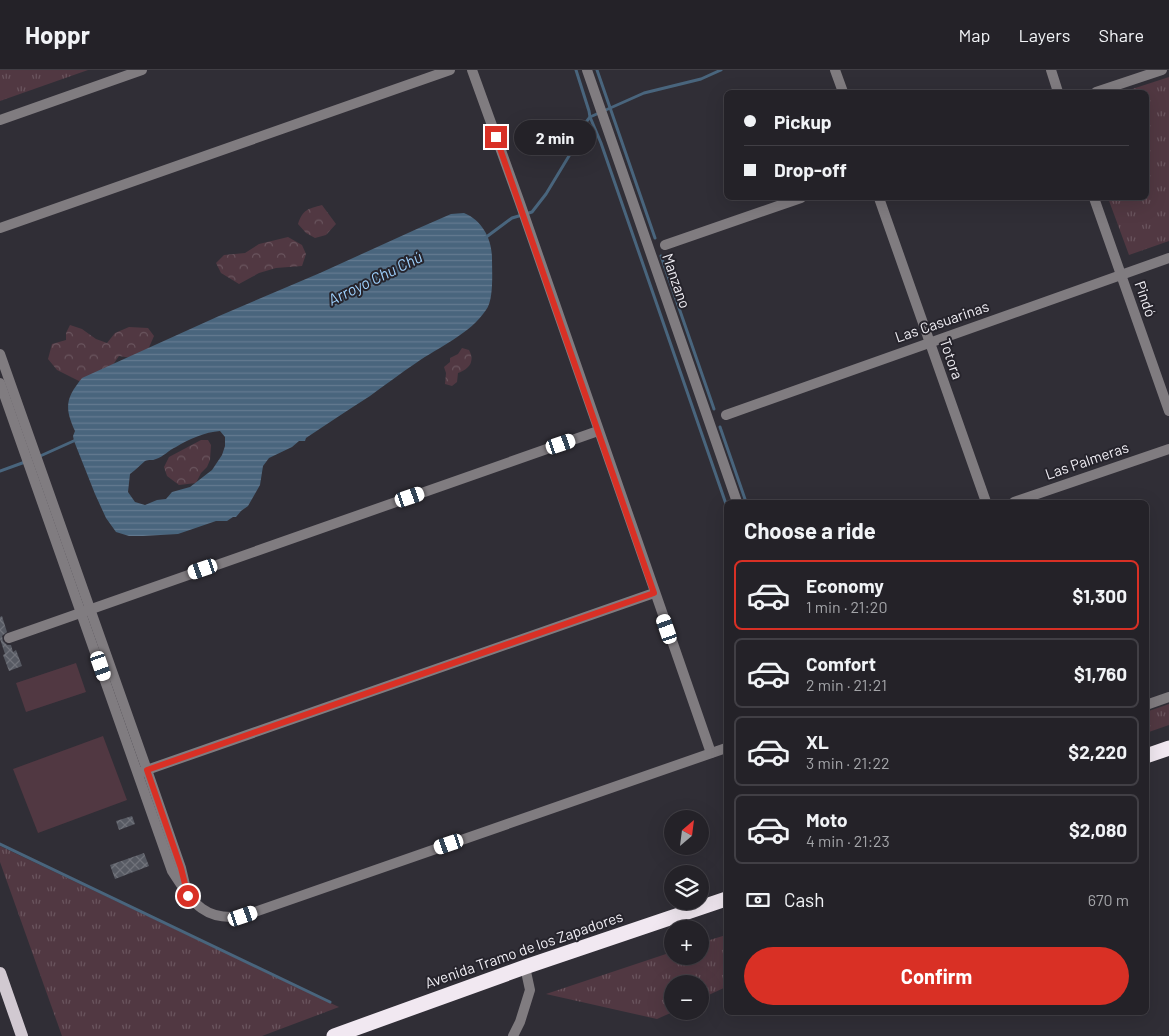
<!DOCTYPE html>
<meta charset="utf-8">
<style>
:root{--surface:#242228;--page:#2c2a30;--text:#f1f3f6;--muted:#a3a4a8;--line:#413f45;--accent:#d93025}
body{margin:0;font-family:Barlow,sans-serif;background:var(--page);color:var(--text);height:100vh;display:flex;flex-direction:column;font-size:19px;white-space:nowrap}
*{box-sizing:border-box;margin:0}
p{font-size:16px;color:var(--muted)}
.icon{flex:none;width:28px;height:28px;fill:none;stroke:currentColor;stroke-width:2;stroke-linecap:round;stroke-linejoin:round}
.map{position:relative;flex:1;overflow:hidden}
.sheet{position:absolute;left:724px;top:430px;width:425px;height:515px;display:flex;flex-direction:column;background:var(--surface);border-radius:8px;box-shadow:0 5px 20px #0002,0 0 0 1px var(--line)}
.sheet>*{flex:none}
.hud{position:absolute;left:724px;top:20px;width:425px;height:110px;border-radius:8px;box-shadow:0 5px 20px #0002,0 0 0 1px var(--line);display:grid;align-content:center;height:110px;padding:0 20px;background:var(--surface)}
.needle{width:32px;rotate:28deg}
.buttons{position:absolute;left:664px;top:740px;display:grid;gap:10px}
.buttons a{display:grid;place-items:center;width:45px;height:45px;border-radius:50%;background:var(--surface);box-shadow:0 5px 20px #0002,0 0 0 1px var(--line);font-size:25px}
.end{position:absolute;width:22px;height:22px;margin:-11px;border:6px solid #d93025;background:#fff;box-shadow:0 0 0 2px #fff}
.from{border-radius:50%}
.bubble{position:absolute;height:35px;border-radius:18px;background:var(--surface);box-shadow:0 5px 20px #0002,0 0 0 1px var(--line);font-size:16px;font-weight:700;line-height:35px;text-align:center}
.car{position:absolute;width:15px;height:30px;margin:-15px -8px;border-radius:6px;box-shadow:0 0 4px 1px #0007;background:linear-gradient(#fff 24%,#345 0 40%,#fff 0 76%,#345 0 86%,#fff 0)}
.hud b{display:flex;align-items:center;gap:18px;height:48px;font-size:19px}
.hud b+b{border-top:1px solid var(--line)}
.hud i{width:12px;height:12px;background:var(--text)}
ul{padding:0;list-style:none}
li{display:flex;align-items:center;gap:15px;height:70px;margin:0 10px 8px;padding:0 10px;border:2px solid var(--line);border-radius:8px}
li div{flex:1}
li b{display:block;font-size:19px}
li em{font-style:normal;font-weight:700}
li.active{border-color:var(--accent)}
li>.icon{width:45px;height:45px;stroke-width:1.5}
h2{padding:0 20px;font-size:22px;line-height:60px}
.pay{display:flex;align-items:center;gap:12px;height:55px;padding:0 20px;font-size:19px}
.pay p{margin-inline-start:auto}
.primary-button{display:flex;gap:10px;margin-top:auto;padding:10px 20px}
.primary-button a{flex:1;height:58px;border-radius:30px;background:var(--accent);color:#fff;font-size:20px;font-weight:700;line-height:58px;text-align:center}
header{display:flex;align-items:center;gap:30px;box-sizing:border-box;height:70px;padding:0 25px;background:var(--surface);border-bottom:1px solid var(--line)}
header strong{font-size:24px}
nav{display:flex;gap:28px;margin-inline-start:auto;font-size:18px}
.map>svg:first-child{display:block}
.grass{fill:url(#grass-tufts)}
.forest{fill:url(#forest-crowns)}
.pitch{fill:#513842}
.water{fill:url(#water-rules);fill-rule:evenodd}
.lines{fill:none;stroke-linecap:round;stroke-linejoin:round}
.stream{stroke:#49657d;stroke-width:3}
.building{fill:url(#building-cross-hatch)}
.street{stroke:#807c80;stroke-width:10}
.primary{stroke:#d1c9d1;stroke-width:12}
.highway{stroke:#f1e8f1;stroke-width:15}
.route{stroke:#d93025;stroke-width:6}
.labels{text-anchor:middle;stroke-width:4;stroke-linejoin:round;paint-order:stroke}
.street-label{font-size:15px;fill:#f1eff5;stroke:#26242c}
.water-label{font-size:16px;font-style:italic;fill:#9ed0fc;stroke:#26242c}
</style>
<header>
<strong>Hoppr</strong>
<nav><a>Map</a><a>Layers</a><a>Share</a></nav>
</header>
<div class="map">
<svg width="1169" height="966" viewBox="0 0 1169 966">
<defs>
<pattern id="grass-tufts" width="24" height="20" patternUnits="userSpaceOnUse" patternTransform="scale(1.25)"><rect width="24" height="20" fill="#513842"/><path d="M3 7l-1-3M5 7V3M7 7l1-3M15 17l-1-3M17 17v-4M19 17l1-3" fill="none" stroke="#6a555e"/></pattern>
<pattern id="forest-crowns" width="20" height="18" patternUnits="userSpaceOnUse" patternTransform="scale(1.25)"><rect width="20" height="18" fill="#513842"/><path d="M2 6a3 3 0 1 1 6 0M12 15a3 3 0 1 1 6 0" fill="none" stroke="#6a555e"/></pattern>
<pattern id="water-rules" width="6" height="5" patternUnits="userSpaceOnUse" patternTransform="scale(1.25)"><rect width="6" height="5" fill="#49657d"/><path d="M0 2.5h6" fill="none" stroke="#647b90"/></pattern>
<pattern id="building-cross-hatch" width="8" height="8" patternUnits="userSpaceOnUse" patternTransform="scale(1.25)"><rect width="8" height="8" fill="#575a63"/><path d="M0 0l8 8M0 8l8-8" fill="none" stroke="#70727a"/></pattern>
</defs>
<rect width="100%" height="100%" fill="#302e36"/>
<g class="grass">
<path d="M0 0H88L0 31Z"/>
<path d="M1169 7V171L1129 185 1108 128H1146V22H1123Z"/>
<path d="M1169 634V655L1146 663V642Z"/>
<path d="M0 776 339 937 262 966H62L0 792Z"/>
<path d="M726 865V917L700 929V914H672V941H675L657 949 546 924 672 882V886H700V873Z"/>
</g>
<g class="forest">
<path d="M322 135 336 154 326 165 315 168 306 163 298 154C303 139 308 139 322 135Z"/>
<path d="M288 167 302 175 306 184 302 196 276 198 259 203 239 214 221 203 216 193 224 185 245 183 259 174Z"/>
<path d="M70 255 82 259 96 269 107 273 115 263 129 257 148 258 154 266 147 282 137 289 119 286 110 299 85 314 57 300 48 289 52 274 66 270V263Z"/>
<path d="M462 278 469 280C475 291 470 299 458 303L457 312 452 316 445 314 446 303 444 297 450 292V288L458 284Z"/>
<path d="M201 370H208L211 375 210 390 207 397 201 403 196 413 179 415 167 406 164 397 169 387Z"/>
</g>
<g class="pitch">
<path d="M76 593 86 622 26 642 16 613Z"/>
<path d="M103 666 127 730 38 763 13 699Z"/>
</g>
<path class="water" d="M464 143C482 150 492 169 492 188 492 202 494 230 486 240 470 264 439 277 416 293 401 303 385 315 370 326 348 340 327 354 306 368L305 371H299L292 377 269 388 263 396 260 415 248 436 241 441 236 447H233L227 451H216L178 464 143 466H129L116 462 106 448 95 424 74 371 73 366 75 361C64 337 66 328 82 308L219 246 320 203 419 158 451 144ZM220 361 225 367V376L222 385 212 400 190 417 172 422 166 429 157 430 145 435 135 432 128 422 130 404C136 400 140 395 145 391 149 389 152 391 156 389 163 387 169 380 176 377 189 369 205 362 220 361Z"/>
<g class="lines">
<g class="stream">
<path d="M576 0 589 41 590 47 601 73 726 434"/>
<path d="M597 0 655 168"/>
<path d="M485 168 512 148 532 142 546 124 575 76 583 56 590 47 644 23 701 9 721 0"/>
<path d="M661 186 714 339"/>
<path d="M720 357 746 432"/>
<path d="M38 387 78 369"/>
<path d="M0 401 25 392"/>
<path d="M0 774 330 932"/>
</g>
</g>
<g class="building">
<path d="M2 546 7 562 2 566 3 571 7 575H11L13 582 16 580 22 596 9 601 3 585 5 584 0 569V547Z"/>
<path d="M132 746 135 754 119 760 116 751Z"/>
<path d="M144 783 149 796 115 809 110 795Z"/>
</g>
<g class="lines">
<g class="street">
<path d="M472 0 520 133 711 683"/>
<path d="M587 0 737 432"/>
<path d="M835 0 843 22"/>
<path d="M1051 0 1058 22"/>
<path d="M1096 22 1162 0"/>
<path d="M0 50 142 0"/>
<path d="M879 128 986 432"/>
<path d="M1094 128 1169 341"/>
<path d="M0 158 450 0"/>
<path d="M665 175 801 128"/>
<path d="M0 284 147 700 181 798 185 815"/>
<path d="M0 313 172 801C192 831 203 852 243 846L726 678"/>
<path d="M726 345 1169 188"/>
<path d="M1014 432 1169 379"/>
<path d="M9 568 598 361"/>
<path d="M1146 635 1169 627"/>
<path d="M141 702 654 523"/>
<path d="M513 966 520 952 530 920 525 897"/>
</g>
<path class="primary" d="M0 903 22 966"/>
<g class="highway">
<path d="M1146 686 1169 678"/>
<path d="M334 966 525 897 726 829"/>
</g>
</g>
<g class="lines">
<path class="route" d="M188 826 181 798 147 700 654 523 496 67"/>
</g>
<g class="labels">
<g class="street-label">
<text transform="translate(676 211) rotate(71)" y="5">Manzano</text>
<text transform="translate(1145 229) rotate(71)" y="5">Pindó</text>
<text transform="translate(942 252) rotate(-19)" y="5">Las Casuarinas</text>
<text transform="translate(951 289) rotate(71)" y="5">Totora</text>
<text transform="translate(1087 391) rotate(-19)" y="5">Las Palmeras</text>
<text transform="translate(524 880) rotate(-19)" y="5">Avenida Tramo de los Zapadores</text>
</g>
<g class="water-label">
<text transform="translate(375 208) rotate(-26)" y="6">Arroyo Chu Chú</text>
</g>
</g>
</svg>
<div class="buttons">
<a><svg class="needle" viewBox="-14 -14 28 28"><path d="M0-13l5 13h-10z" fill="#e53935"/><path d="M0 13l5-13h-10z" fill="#a3a4a8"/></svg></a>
<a><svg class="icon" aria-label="layers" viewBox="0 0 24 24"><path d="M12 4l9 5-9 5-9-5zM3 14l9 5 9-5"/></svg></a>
<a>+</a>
<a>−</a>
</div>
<i class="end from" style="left:188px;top:826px"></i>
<i class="end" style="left:496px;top:67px"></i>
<div class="bubble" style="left:514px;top:50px;width:82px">2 min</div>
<i class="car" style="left:561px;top:374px;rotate:71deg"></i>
<i class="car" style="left:410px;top:427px;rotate:71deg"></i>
<i class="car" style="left:203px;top:499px;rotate:251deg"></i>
<i class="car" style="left:667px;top:559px;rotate:341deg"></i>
<i class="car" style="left:101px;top:596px;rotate:161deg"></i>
<i class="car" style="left:449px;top:774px;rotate:251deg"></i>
<i class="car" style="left:243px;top:846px;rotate:71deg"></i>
<div class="hud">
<b><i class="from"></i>Pickup</b>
<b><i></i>Drop-off</b>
</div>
<section class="sheet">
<h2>Choose a ride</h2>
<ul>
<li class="active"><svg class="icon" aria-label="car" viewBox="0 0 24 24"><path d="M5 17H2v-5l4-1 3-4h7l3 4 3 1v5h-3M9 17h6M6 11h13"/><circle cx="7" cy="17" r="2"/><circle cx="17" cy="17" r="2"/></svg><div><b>Economy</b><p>1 min · 21:20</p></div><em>$1,300</em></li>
<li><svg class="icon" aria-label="car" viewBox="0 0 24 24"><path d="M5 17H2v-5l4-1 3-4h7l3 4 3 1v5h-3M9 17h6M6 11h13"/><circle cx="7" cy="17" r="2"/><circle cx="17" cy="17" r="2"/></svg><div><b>Comfort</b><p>2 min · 21:21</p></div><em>$1,760</em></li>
<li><svg class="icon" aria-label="car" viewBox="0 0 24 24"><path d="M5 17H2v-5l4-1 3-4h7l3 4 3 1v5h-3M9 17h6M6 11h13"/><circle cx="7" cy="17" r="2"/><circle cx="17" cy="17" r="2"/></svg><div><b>XL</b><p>3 min · 21:22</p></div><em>$2,220</em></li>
<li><svg class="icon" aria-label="car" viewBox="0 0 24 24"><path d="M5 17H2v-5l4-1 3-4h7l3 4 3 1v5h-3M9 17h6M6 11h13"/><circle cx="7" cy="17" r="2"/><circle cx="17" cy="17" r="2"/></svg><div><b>Moto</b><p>4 min · 21:23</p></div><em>$2,080</em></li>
</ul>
<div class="pay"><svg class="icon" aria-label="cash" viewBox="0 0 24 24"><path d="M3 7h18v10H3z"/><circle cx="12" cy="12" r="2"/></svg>Cash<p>670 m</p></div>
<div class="primary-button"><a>Confirm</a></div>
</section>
</div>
